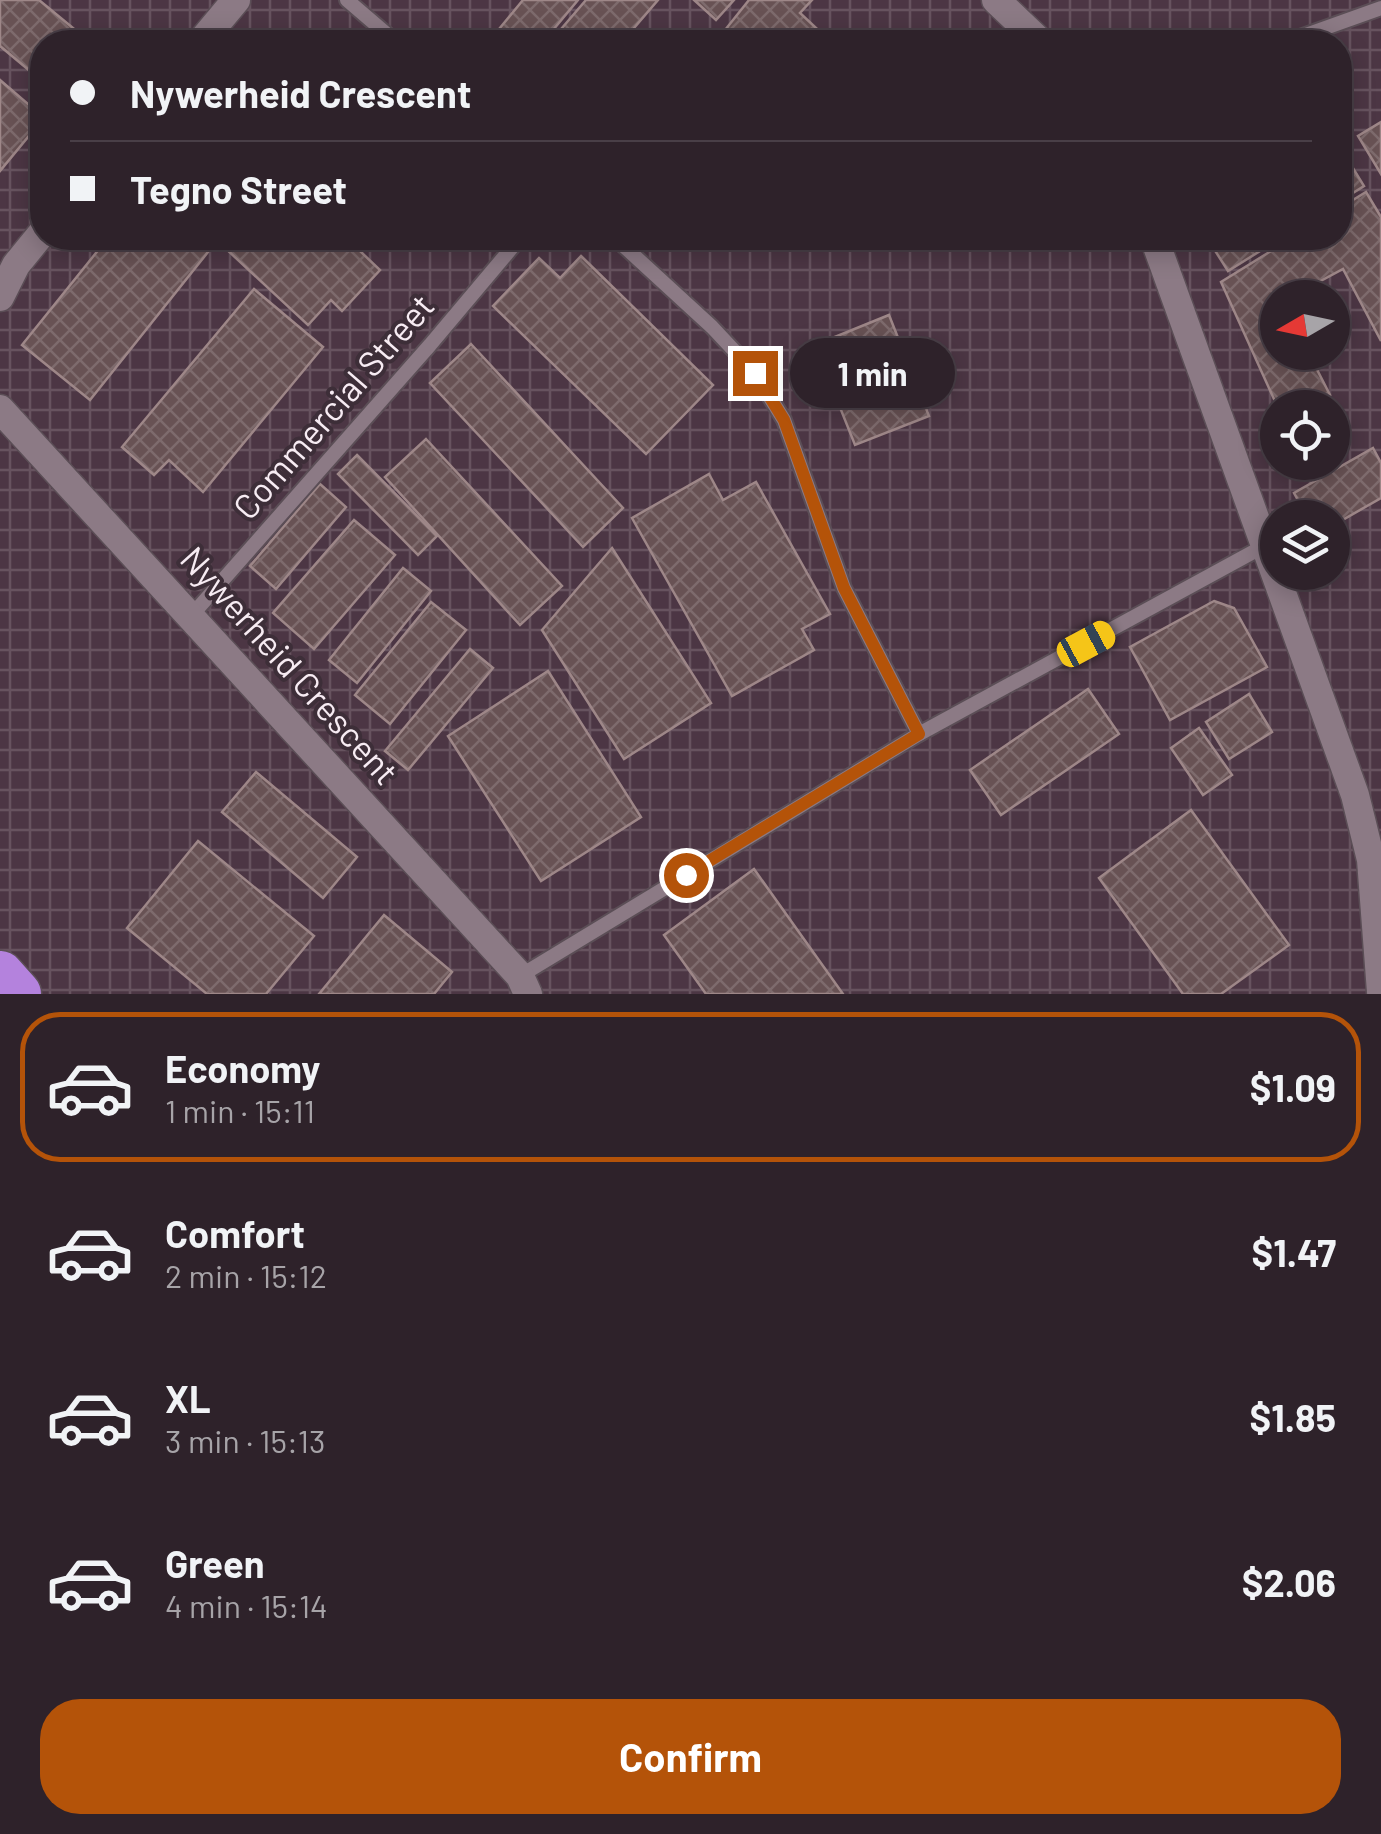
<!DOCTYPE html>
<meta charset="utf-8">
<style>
:root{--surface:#2e222a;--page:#362a32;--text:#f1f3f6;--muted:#a7a4a8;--line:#493f47;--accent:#b45309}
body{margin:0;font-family:Barlow,sans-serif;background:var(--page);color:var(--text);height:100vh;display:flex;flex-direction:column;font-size:38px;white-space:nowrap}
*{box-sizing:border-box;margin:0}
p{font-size:32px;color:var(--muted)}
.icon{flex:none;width:55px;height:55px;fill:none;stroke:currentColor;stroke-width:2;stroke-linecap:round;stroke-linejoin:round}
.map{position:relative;height:994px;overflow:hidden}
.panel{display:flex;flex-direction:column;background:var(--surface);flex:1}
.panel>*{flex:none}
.hud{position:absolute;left:30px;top:30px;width:1322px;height:220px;border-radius:40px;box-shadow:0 5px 25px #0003,0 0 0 2px var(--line);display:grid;align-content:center;height:220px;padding:0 40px;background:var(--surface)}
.needle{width:65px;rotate:261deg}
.fabs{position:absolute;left:1260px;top:280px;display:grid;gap:20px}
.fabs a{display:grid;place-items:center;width:90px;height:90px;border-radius:50%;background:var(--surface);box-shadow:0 5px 25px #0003,0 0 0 2px var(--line);font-size:50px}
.end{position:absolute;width:45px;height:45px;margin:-22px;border:12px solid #b45309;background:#fff;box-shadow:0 0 0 5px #fff}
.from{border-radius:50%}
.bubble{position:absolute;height:70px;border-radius:35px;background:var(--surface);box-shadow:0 5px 25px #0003,0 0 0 2px var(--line);font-size:32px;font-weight:700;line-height:70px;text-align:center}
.car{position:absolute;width:30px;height:60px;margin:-30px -15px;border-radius:12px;box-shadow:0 0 8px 2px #0007;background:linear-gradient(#f5c518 24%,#345 0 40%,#f5c518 0 76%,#345 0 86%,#f5c518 0)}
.hud b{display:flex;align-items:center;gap:35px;height:95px;font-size:38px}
.hud b+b{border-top:2px solid var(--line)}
.hud i{width:25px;height:25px;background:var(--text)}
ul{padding:18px 0 0;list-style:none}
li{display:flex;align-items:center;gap:30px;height:150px;margin:0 20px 15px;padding:0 20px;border:5px solid transparent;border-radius:40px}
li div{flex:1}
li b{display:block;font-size:38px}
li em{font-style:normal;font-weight:700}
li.active{border-color:var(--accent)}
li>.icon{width:90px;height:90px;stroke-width:1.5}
.action{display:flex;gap:20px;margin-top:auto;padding:20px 40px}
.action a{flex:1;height:115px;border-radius:40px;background:var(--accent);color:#fff;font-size:40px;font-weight:700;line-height:115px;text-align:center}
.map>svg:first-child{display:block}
.industrial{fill:url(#industrial-grid);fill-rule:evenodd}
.building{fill:url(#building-cross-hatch);stroke:#9e8788;stroke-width:2.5}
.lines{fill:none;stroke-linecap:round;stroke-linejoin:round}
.lane-casing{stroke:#5b4e56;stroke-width:18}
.street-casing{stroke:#5b4e56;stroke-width:31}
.highway-casing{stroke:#5b4e56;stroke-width:51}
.lane{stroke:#8c7a85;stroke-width:14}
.street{stroke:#8c7a85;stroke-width:28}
.highway{stroke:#b482dd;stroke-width:48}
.route{stroke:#b45309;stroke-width:12}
.labels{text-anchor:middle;stroke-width:8;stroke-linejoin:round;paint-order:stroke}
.street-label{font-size:35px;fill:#f7ecf3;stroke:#3d2e38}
</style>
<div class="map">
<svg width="1381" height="994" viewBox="0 0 1381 994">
<defs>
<pattern id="industrial-grid" width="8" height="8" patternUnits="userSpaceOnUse" patternTransform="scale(2.5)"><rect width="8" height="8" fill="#4c3644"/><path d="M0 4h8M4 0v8" fill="none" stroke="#67535f"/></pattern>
<pattern id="building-cross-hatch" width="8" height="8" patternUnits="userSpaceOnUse" patternTransform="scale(2.5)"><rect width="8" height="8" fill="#685254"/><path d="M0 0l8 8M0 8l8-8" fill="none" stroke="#7e6b6d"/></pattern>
</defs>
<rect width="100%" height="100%" fill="#3d2e38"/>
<path class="industrial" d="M0 0H1381V994H17L0 975ZM42 42H1340V238H42ZM1278 298H1332V352H1278ZM1278 408H1332V462H1278ZM1278 518H1332V572H1278Z"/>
<g class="building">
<path d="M0 0H39L90 42H42V81L0 46Z"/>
<path d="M523 0H578L543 42H494L490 40Z"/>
<path d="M586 0H658L622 42H550Z"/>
<path d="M694 0H734L716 20Z"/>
<path d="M749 0H812L800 13 831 42H739L725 30Z"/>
<path d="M0 80 42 116V120L0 171Z"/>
<path d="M1381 122V174L1358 136Z"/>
<path d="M1340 147 1364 186 1340 201Z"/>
<path d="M1366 192 1381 217V341L1343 269 1289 298H1278V352H1308L1330 395 1306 408H1278L1221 282 1292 238H1340V208Z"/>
<path d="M108 238H190L208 252 90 400 22 345Z"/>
<path d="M233 238H374L361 252 380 270 342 311 331 300 308 325 224 247Z"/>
<path d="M1207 238H1281L1228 271Z"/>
<path d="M581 256 713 385 646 454 493 306 539 258 560 278Z"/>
<path d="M254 289 323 347 203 492 169 460 154 475 122 447Z"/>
<path d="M889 315 929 416 855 445 815 345Z"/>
<path d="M471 344 623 508 583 547 430 383Z"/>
<path d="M426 439 562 586 520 625 385 477Z"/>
<path d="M1373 448 1381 463V498L1332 526V518H1308L1294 493Z"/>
<path d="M357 455 437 536 418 555 338 474Z"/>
<path d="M709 474 723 500 756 482 830 614 802 629 814 650 732 696 632 518Z"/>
<path d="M320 484 346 507 276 589 250 566Z"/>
<path d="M354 520 395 555 314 649 273 613Z"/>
<path d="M612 548 711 703 624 759 542 630Z"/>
<path d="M403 568 431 591 357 683 329 660Z"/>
<path d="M1214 601 1234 608 1267 667 1170 720 1130 647Z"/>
<path d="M431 602 466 630 390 724 355 695Z"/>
<path d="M470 649 493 668 408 770 385 751Z"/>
<path d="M548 671 641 817 541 881 448 736Z"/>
<path d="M1088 689 1119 734 1001 815 970 770Z"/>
<path d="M1249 694 1272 732 1229 759 1206 722Z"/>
<path d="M1199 728 1232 775 1203 795 1171 748Z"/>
<path d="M256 772 357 857 323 898 222 812Z"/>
<path d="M1191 810 1289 945 1221 994H1183L1099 878Z"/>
<path d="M198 841 314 936 266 994H207L127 928Z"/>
<path d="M754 869 843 994H706L664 935Z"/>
<path d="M384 915 452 972 434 994H319Z"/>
</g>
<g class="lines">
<defs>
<g id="lane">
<path d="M347 0 396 42"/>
<path d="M1286 42 1381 8"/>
<path d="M615 238 712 327 755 373 784 420 844 588 919 734"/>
<path d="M192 615 430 345 520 238"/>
<path d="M520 976 919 734 1266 545"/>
</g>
<g id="street">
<path d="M996 0 1040 42"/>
<path d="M201 42 236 0"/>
<path d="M1154 238 1355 795 1371 860 1381 992"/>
<path d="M0 297 16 265 42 233"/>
<path d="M0 409 520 976 528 994"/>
</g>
<path id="highway" d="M0 975 17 994"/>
</defs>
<use href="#lane" class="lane-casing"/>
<use href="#street" class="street-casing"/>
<use href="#highway" class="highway-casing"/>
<use href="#lane" class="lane"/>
<use href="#street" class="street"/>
<use href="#highway" class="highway"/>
</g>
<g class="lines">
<path class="route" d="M686 875 919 734 844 588 784 420 755 373"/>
</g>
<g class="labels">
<g class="street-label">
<text transform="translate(334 407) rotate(-49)" y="12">Commercial Street</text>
<text transform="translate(289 666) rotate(48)" y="12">Nywerheid Crescent</text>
</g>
</g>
</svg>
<div class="fabs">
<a><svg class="needle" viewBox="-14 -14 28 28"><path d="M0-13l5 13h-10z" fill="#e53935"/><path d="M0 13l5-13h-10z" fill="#a7a4a8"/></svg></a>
<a><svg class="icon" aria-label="locate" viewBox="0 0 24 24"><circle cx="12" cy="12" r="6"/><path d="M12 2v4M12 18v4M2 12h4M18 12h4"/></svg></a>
<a><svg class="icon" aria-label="layers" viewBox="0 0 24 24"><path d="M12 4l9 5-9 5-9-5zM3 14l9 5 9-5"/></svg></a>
</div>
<i class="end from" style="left:686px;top:875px"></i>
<i class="end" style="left:755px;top:373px"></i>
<div class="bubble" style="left:790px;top:338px;width:165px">1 min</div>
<i class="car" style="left:1086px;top:644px;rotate:62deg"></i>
<div class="hud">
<b><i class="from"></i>Nywerheid Crescent</b>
<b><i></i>Tegno Street</b>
</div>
</div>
<section class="panel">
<ul>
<li class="active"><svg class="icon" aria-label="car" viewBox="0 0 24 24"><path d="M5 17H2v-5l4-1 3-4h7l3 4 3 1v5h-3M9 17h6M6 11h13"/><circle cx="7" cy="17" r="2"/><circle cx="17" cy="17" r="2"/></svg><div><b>Economy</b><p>1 min · 15:11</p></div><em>$1.09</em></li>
<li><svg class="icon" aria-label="car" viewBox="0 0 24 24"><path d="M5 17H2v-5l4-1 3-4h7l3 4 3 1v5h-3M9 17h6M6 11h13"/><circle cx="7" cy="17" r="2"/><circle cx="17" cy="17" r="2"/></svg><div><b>Comfort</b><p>2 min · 15:12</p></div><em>$1.47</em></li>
<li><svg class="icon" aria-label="car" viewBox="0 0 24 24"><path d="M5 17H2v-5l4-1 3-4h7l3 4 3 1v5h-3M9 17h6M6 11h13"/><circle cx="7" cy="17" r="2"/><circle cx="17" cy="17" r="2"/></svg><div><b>XL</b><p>3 min · 15:13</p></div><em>$1.85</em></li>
<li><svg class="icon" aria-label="car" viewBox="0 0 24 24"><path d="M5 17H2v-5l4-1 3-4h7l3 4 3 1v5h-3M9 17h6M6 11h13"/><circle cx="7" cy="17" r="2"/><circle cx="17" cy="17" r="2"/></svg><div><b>Green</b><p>4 min · 15:14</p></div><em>$2.06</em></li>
</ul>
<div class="action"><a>Confirm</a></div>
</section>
